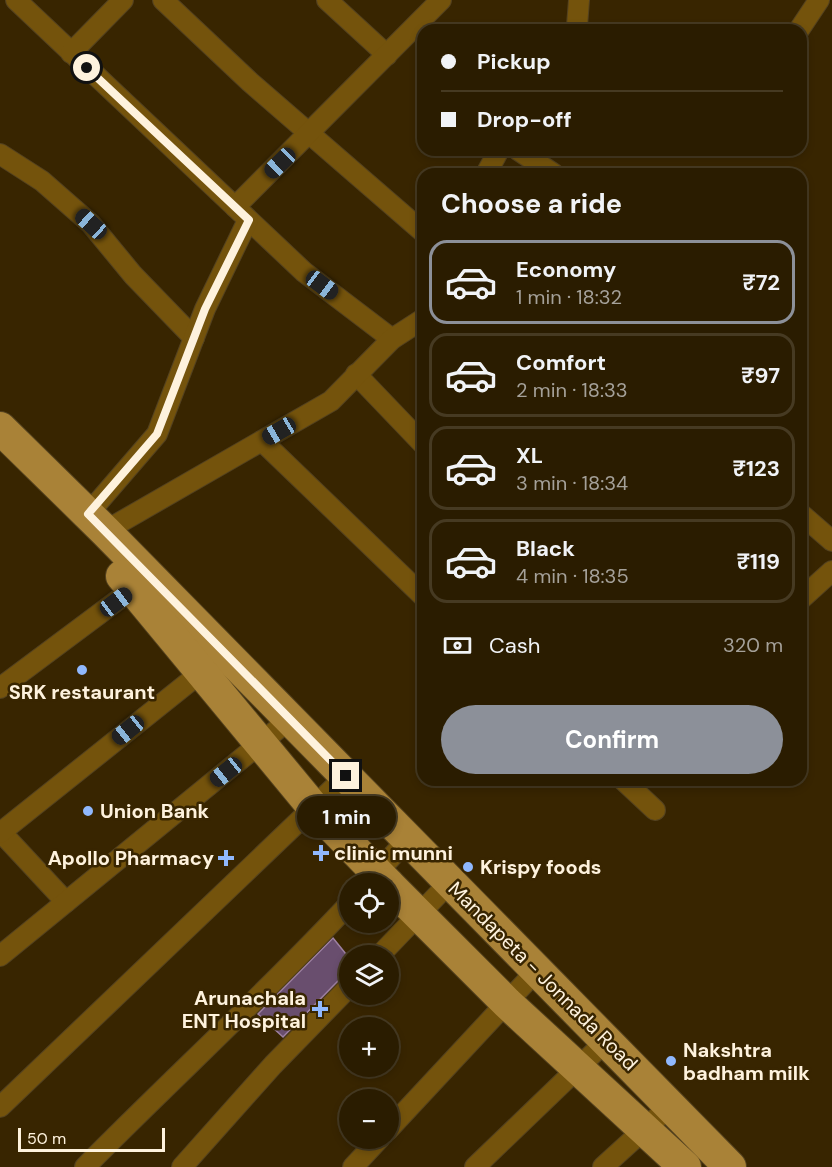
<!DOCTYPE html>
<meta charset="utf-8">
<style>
:root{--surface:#2a1c00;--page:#36290f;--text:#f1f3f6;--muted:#a5a199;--line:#463a22;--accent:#8c9099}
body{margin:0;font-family:"DM Sans",sans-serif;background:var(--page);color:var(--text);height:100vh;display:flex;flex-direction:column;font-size:22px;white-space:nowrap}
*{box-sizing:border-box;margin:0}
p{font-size:20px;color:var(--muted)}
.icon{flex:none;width:33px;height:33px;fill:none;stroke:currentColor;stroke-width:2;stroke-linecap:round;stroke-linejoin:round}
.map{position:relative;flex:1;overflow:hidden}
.details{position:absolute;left:417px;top:168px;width:390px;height:618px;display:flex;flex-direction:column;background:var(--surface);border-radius:18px;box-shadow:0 3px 9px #0003,0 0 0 2px var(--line)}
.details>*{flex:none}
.guide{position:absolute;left:417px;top:24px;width:390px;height:132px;border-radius:18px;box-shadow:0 3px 9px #0003,0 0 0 2px var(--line);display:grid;align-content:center;height:132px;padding:0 24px;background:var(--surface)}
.fabs{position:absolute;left:339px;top:873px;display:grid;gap:12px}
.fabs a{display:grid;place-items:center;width:60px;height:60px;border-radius:50%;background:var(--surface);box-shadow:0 3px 9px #0003,0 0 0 2px var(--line);font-size:30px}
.scale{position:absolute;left:18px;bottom:15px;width:147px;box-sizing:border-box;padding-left:6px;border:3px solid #fef2dd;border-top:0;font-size:16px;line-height:21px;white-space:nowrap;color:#fef2dd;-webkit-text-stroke:4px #382500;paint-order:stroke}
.end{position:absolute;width:27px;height:27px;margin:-14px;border:8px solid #fef2dd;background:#111;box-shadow:0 0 0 3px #111}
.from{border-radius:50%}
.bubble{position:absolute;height:42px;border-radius:21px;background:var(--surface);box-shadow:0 3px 9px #0003,0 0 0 2px var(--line);font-size:20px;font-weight:700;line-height:42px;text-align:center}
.car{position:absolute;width:18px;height:36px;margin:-18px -9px;border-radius:8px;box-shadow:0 0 4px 2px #0007;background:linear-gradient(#222 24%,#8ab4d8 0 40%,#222 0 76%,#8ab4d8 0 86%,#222 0)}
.guide b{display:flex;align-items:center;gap:21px;height:57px;font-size:22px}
.guide b+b{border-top:2px solid var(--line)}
.guide i{width:15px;height:15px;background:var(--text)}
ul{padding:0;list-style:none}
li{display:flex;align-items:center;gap:18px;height:84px;margin:0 12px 9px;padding:0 12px;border:3px solid var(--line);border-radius:18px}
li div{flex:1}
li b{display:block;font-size:22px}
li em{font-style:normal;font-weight:700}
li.on{border-color:var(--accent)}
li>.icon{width:54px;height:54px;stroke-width:1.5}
h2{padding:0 24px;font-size:27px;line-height:72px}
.pay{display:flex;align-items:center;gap:15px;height:66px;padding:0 24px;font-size:22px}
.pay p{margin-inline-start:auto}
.action{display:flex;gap:12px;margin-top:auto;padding:12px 24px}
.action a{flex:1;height:69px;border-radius:36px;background:var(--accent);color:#fff;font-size:24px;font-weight:700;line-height:69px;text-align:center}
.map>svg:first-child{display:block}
.building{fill:#694e6e;stroke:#9d80a2;stroke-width:1.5}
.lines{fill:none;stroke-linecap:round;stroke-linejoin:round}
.street-casing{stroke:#54421f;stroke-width:22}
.primary-casing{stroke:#54421f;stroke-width:34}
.street{stroke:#74530c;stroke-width:20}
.primary{stroke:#a98237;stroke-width:32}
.route{stroke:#fef2dd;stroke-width:8}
.poi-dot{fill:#90b8fd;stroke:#382500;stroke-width:2}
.labels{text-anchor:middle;stroke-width:5;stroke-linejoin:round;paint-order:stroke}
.poi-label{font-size:20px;font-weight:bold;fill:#fef2dd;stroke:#382500;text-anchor:start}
.street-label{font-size:20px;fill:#fef2dd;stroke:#382500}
</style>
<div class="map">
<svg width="832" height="1167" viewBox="0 0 832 1167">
<rect width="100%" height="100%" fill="#382500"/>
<path class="building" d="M333 938 350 959V974L341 978 283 1037 258 1014Z"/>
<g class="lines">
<defs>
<g id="street">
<path d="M16 0 304 272 392 339"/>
<path d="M163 0 250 82 423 232"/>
<path d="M327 0 387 55"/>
<path d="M574 30 577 26 579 0"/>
<path d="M799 30 819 0"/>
<path d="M71 53 123 0"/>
<path d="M518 150 554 174"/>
<path d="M0 154 42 181 91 224 133 275 194 338"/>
<path d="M486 174 499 150"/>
<path d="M235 207 441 0"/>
<path d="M356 374 423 444"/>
<path d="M262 441 423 596"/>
<path d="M88 514 157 434 205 309 248 220"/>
<path d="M801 514 832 541"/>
<path d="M105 531 331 401 392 339 423 319"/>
<path d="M801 599 832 571"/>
<path d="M0 688 142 582"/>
<path d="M623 780 655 810"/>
<path d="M0 831 66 902"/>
<path d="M0 833 209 666"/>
<path d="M371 879 408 839"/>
<path d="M0 956 290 719"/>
<path d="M379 956 450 882"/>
<path d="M0 1107 346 776"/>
<path d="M388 1130 537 970"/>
<path d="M85 1167C173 1078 265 994 350 903"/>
<path d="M182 1167 273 1065 350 986"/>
<path d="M353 1167 380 1138"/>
<path d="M475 1167 606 1041"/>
<path d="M603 1167 670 1106"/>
</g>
<g id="primary">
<path d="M0 428 105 531 730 1167"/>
<path d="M122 576 313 807 388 884"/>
<path d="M388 884 507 1003 685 1167"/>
</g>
</defs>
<use href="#street" class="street-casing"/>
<use href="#primary" class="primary-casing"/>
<use href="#street" class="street"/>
<use href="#primary" class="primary"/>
</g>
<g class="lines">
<path class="route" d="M87 68 249 220 205 309 157 434 88 514 346 776"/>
</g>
<g class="poi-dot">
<circle cx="82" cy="670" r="6"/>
<circle cx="88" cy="811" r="6"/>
<path d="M318 844h6v6h6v6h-6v6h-6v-6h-6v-6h6z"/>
<path d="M223 849h6v6h6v6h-6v6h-6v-6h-6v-6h6z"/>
<circle cx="468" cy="867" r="6"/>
<path d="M317 1000h6v6h6v6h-6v6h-6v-6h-6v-6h6z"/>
<circle cx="671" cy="1061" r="6"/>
</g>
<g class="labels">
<g class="poi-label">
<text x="82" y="699" text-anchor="middle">SRK restaurant</text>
<text x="100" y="818">Union Bank</text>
<text x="334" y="860">clinic munni</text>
<text x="214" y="865" text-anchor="end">Apollo Pharmacy</text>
<text x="480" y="874">Krispy foods</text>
<text x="306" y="1005" text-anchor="end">Arunachala<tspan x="306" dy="23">ENT Hospital</tspan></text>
<text x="683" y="1057">Nakshtra<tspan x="683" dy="23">badham milk</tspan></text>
</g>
<g class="street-label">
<text transform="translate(543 976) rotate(45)" y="7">Mandapeta - Jonnada Road</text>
</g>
</g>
</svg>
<div class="fabs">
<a><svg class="icon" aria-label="locate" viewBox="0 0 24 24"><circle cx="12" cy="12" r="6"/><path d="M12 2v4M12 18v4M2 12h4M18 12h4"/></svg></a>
<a><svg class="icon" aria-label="layers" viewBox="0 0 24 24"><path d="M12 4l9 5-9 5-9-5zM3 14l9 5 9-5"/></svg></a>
<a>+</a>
<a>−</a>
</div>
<div class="scale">50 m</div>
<i class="end from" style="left:87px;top:68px"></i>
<i class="end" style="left:346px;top:776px"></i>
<div class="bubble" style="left:297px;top:796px;width:99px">1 min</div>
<i class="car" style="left:280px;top:163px;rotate:226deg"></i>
<i class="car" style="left:91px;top:224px;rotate:312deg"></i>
<i class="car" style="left:322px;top:285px;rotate:127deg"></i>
<i class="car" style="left:279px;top:431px;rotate:240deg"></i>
<i class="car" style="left:116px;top:602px;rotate:53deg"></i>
<i class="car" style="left:128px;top:730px;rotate:231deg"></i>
<i class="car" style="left:226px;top:772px;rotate:231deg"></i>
<div class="guide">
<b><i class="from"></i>Pickup</b>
<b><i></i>Drop-off</b>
</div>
<section class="details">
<h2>Choose a ride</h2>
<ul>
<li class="on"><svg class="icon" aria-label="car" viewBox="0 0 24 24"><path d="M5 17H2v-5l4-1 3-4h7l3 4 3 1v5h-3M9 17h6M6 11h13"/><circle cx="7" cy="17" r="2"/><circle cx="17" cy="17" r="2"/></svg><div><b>Economy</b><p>1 min · 18:32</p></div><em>₹72</em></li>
<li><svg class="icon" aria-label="car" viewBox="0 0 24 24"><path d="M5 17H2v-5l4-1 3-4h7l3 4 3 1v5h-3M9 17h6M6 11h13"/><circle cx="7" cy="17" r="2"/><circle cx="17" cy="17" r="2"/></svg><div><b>Comfort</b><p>2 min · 18:33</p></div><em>₹97</em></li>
<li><svg class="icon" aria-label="car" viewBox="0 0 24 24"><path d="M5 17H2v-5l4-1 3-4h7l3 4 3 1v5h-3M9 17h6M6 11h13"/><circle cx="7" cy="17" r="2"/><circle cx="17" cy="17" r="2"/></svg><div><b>XL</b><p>3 min · 18:34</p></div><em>₹123</em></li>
<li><svg class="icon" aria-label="car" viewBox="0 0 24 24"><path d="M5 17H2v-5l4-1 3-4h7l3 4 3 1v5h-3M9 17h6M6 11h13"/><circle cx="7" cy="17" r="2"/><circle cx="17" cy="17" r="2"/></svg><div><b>Black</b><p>4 min · 18:35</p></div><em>₹119</em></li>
</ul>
<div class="pay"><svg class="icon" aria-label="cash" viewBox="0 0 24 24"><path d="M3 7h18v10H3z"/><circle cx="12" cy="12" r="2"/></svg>Cash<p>320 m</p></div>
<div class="action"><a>Confirm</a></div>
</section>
</div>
